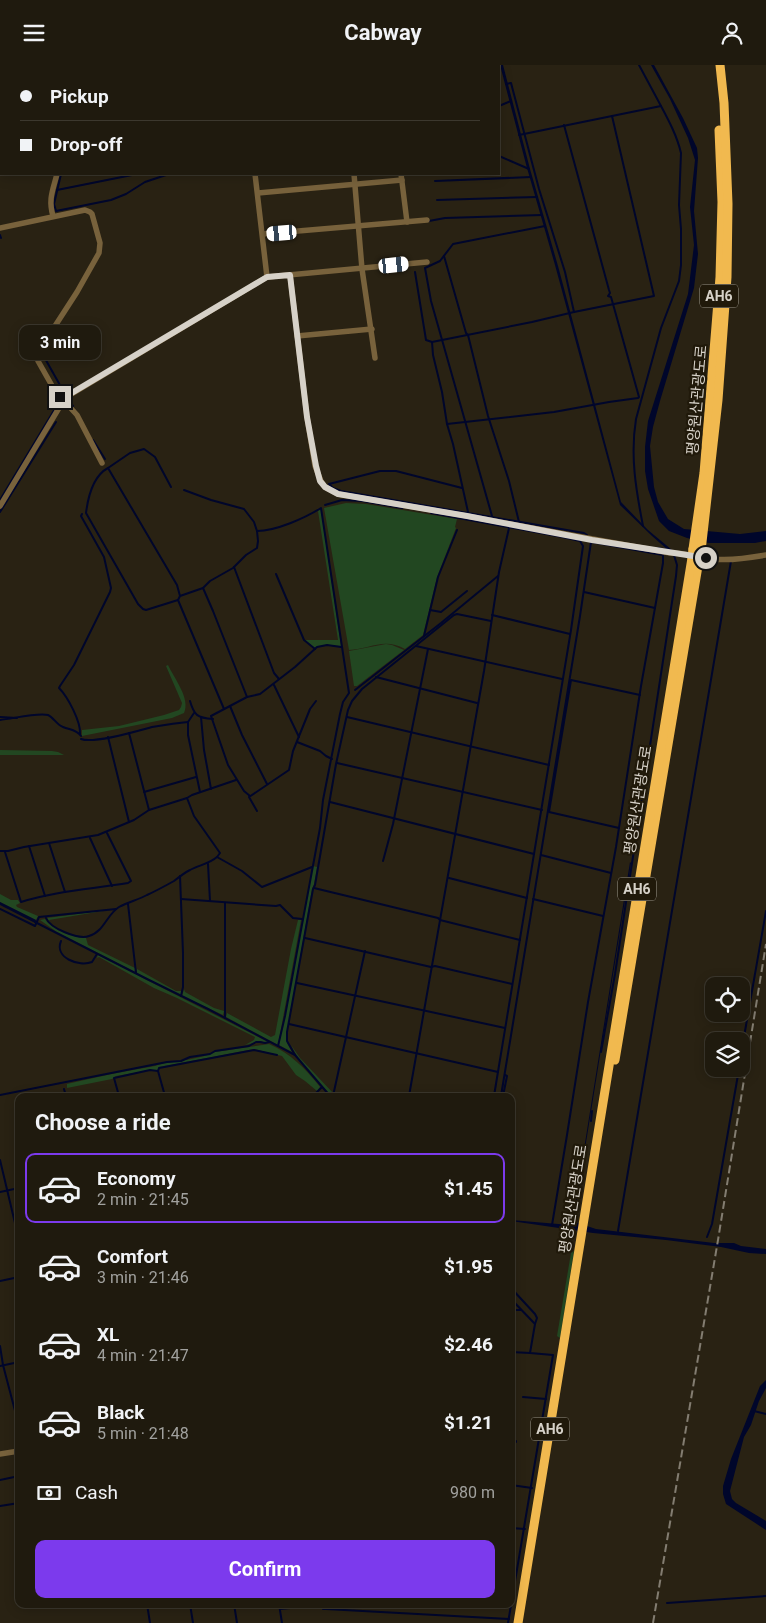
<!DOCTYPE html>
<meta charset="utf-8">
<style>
:root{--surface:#1f1a0e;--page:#2c271c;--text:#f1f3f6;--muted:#a1a19e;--line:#3c382e;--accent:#7c3aed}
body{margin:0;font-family:Roboto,"Noto Sans KR",sans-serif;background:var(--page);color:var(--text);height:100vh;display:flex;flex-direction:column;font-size:19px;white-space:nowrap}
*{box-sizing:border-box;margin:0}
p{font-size:16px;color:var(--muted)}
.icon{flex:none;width:28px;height:28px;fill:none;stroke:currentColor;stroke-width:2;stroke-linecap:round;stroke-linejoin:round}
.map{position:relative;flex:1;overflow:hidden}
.details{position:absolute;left:15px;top:1028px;width:500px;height:515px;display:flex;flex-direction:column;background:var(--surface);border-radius:10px;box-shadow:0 2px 12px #0003,0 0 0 1px var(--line)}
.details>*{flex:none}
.top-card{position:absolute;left:0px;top:0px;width:500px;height:110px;box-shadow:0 2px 12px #0003,0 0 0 1px var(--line);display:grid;align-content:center;height:110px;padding:0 20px;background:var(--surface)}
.tools{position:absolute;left:705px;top:912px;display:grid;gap:10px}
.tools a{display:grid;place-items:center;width:45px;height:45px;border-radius:10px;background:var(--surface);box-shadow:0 2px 12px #0003,0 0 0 1px var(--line);font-size:25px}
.end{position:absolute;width:22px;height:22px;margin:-11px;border:6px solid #d6d1c8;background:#111;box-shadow:0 0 0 2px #111}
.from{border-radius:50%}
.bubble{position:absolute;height:35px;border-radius:10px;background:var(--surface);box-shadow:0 2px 12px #0003,0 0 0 1px var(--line);font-size:16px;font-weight:700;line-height:35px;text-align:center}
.car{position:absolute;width:15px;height:30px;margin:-15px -8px;border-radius:6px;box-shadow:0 0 4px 1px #0007;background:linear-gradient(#fff 24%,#345 0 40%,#fff 0 76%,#345 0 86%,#fff 0)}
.top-card b{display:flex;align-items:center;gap:18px;height:48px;font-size:19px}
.top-card b+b{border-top:1px solid var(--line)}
.top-card i{width:12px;height:12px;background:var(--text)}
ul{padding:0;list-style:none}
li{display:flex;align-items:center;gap:15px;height:70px;margin:0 10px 8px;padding:0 10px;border:2px solid transparent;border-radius:10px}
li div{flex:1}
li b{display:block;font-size:19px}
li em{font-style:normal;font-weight:700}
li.on{border-color:var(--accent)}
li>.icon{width:45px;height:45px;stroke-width:1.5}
h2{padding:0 20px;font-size:22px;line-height:60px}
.pay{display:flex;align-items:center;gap:12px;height:55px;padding:0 20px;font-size:19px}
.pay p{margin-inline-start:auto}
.primary-button{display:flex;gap:10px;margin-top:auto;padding:10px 20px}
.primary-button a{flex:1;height:58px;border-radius:10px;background:var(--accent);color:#fff;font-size:20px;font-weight:700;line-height:58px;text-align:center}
header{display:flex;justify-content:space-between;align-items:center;height:65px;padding:0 20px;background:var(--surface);font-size:22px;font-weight:700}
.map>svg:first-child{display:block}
.green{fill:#224721}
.water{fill:#00062b}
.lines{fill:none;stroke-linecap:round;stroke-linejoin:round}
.stream{stroke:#00062b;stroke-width:2}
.minor{stroke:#78623c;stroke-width:5.5}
.highway{stroke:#f1b94f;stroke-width:9}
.rail{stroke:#837d71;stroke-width:2;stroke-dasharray:8 4;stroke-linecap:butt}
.highway-bridge{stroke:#f1b94f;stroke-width:9}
.route{stroke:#d6d1c8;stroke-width:6}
.labels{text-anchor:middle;stroke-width:4.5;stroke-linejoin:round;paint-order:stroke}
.shield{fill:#20190a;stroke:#9f9a8f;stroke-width:1}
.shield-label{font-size:14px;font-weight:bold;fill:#d6d1c8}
.street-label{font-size:15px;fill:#d6d1c8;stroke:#20190a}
</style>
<header><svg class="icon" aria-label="menu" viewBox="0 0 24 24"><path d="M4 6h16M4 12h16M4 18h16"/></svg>Cabway<svg class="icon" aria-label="person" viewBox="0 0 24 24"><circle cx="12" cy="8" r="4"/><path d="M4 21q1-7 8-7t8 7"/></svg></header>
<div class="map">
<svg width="766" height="1558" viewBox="0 0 766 1558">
<rect width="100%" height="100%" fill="#292213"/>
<g class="green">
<path d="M346 438 366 439 457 454 455 462 456 463 437 512 423 570 405 584C384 572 370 584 349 585L324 443Z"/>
<path d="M321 444 341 581 326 580 315 583 305 575H338L318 446Z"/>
<path d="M386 579 392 580 404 585 357 621H354L349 586Z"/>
<path d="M168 600C174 613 191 634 184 648L172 653 82 671V665L119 661 164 650 179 645 181 642 182 638 166 601Z"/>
<path d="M0 685 52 686 58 687 64 690H0Z"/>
<path d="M313 801 317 802 314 819 312 824 287 967V978L292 987 279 980Z"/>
<path d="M0 829 11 835H18L20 838 16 840 17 842 38 851 36 855 0 837Z"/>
<path d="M115 844 49 855 50 858 47 853Z"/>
<path d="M45 854C53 866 71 871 86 873L88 880 135 903V907L57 867 40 855Z"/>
<path d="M298 855H301L278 980 226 952 227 948 271 972 275 970 291 884Z"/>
<path d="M98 890 268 977 265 978 261 976 245 980 254 975 255 972 177 933 154 923 99 892 97 893Z"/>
<path d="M137 904 176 926H182L181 931 137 908Z"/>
<path d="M184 924 185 927 214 943 224 946 223 950 182 931Z"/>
<path d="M269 979C290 988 306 1004 320 1022L317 1026 305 1016 296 1010 282 991 254 984 159 1002 157 1006 151 1005 116 1011 112 1014 67 1023V1019C96 1012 125 1006 155 1001 159 1000 162 998 166 998 179 996 204 993 215 987Z"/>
<path d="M291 980 300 993 333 1028 331 1030C317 1015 300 999 291 980Z"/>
<path d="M574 1186 560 1273 557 1271 571 1188Z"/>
</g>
<g class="water">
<path d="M500 0H503L530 104 558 201 621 437 648 465 672 485H668L652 471 620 440 555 200 527 103Z"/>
<path d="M651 0H654L683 53 697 83 698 93 694 146 698 189 694 223 660 336 653 362 650 381 654 422 658 437 668 454 684 464 740 469 766 466V476L755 478H709L687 473 669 466 659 456 648 424 645 406V382L648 356 688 229 694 180 690 142 695 95 688 73 670 34Z"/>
<path d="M630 797 631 798 575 1146V1157L596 1164 714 1178H734L741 1181 766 1184V1189L749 1188 721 1182 666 1175 593 1168 511 1156V1155L570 1160 572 1159Z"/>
<path d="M0 837 36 855 35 858 0 840Z"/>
<path d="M766 1315V1323L759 1336 751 1360 744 1372 730 1426 732 1434 736 1438 766 1456V1465L726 1439 723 1429V1421L731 1394 760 1321Z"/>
</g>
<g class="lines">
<g class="stream">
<path d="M44 0 49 1"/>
<path d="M301 0 302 1"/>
<path d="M639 0 661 41"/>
<path d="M71 1V0"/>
<path d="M312 1 314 0"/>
<path d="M472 1 474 0"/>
<path d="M506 19 511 18 539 124 565 207 574 247"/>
<path d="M499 41 511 36"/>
<path d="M0 59H1"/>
<path d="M519 70 661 41C669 56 677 71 681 88L679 140 681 164V200L679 216 661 263 636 354C630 391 636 425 643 461"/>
<path d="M499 91 529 104"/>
<path d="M61 109 54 139 56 146 111 135 126 129 145 117 169 109"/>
<path d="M435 116 531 112"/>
<path d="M57 125 137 109"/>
<path d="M437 135 537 132"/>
<path d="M429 156 445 153 542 150"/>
<path d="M0 170 1 173"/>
<path d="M444 191 466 268 468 270 488 351 509 416 519 457"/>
<path d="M415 207 426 275 432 277 433 290 442 327 447 359 453 379 468 447"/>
<path d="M432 277 532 257 574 247 654 231 612 51"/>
<path d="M43 290 65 329"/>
<path d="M68 335 73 341"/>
<path d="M447 359 554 347 609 337 638 333 639 332 613 239 611 232 608 231 610 228 609 225 564 60"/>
<path d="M93 375 105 394"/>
<path d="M108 403 130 388 144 384 155 392 171 422"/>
<path d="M462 423 396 406H380L329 419 333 423 341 426 584 468 587 470"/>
<path d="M0 435 56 342 58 339 53 327"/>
<path d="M325 440 342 435 362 436 402 443"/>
<path d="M0 447 56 357"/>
<path d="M431 448 562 472 580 476 583 481 571 565 494 1031"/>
<path d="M492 451 431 236 425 203 440 196 453 179 545 161"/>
<path d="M257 466C276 466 305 453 321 443L349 628 343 637 340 649 323 735 320 763 285 951 278 981"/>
<path d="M658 483 668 485"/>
<path d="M234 502 274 608 279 614"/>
<path d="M276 509 304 575 315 584"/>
<path d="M203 523 213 546 247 632"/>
<path d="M584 527 655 543"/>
<path d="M180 531 177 520 108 403C93 411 88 432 86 448L138 539 143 544 146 545 178 535 180 531 203 523 210 516 233 503 246 490 257 483 258 476 257 466 254 457 244 444 211 435 184 425"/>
<path d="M178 535 224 644"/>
<path d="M430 545 441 547 467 526"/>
<path d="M492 550 570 569"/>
<path d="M424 571 438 512 457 465"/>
<path d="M416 581 562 614"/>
<path d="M376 612 477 638"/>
<path d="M274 620 299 672"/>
<path d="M355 625 441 558 498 511"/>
<path d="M190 636C194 650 197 653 213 654"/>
<path d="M230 641 242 670 267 719"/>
<path d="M194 648 188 657V670L200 727"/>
<path d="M0 652 17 653"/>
<path d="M201 652 204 685 211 724"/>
<path d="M347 652 549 700"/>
<path d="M0 655C12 654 38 647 48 650 54 653 57 660 63 662 70 665 76 664 81 671"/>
<path d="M129 668 149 745"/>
<path d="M80 669C81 657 68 632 59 623L60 621 74 600 110 527 111 523 104 492 81 451 82 449"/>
<path d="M108 672 129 757"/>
<path d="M81 674C94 679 137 666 152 662 164 660 176 658 188 657"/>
<path d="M297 677 320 686 326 691 332 694"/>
<path d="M337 698 542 745"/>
<path d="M144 727 196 712"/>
<path d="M250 731 244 726 228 700 211 651 247 632 260 629 295 602 317 582 327 580 341 582"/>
<path d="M330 737 534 789"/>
<path d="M257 746 249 732 289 705 293 686 310 644 316 636"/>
<path d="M619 763 549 747 571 615 640 630"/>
<path d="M90 773 112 821"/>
<path d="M49 778 65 827"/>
<path d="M29 781 45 831"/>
<path d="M0 786H8L24 782 98 770 134 755 149 745 187 733"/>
<path d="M5 787 21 837C56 826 92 824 128 818L131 816 107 768"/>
<path d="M541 790 611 808"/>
<path d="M217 792 220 788 194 751 187 733 192 730 236 715"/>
<path d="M383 796 393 759 428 584"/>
<path d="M208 799 210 836"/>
<path d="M180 811 183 888V922L181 931"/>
<path d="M449 813 527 833"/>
<path d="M314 823 438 853 440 855 520 875"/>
<path d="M181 834 276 841 280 840 293 853 302 854"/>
<path d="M533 834 603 851"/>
<path d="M128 839 136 908"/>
<path d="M0 844 35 861 39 852 116 844"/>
<path d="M46 853C50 863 78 875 89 871 104 867 107 849 119 842 128 837 138 835 147 830 156 826 165 821 174 816 179 812 184 808 190 805 199 800 209 799 217 792L242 806 262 822 312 802"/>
<path d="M35 857 147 914 208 944 295 990 330 1031"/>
<path d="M305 873 431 902 435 901 512 919"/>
<path d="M61 876C54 893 79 902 92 897L97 889"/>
<path d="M297 918 505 963"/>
<path d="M225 953V838"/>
<path d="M289 959 498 1007"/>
<path d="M601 987 615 909 676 511 677 500 674 490"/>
<path d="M741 989 766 846"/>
<path d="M295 990 287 976V967L313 824 315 820 336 699 348 645 352 636 362 624 454 550 457 549 491 556"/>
<path d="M64 1024 66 1031"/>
<path d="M0 1030 167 997 181 996 190 992 210 989 215 986 249 981 256 977H260L265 978 269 977"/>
<path d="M119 1031 114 1013 150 1005 158 1006"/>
<path d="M165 1031 158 1006 159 1003 254 985 277 990"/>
<path d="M303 1031 316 1028 322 1022"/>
<path d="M333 1031 365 886"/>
<path d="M409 1031 484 606 499 507 509 463"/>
<path d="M501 1031 580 551 591 477 663 490V498L641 621 616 782 588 937 567 1070 552 1160"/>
<path d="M503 1031 507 1011 505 1010"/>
<path d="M591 1056 592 1046"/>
<path d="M0 1095 19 1175"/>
<path d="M0 1127 19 1123"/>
<path d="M618 1166 731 496"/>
<path d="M707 1172 712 1159 739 1004"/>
<path d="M0 1216 19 1212"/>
<path d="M511 1223 535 1249 537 1253 535 1259"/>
<path d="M511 1245H521"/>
<path d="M0 1281 3 1300 19 1361"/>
<path d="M511 1287 530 1288"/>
<path d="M0 1301 19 1297"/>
<path d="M523 1332 546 1334"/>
<path d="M754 1346 766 1349"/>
<path d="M511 1377H516V1376"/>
<path d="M0 1415 19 1411"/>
<path d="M511 1420 532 1423"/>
<path d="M0 1441 19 1438"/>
<path d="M511 1463 525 1464"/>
<path d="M667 1538 766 1531"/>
<path d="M147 1539 150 1558"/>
<path d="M190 1539 193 1558"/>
<path d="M234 1539 237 1558"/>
<path d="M279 1539 282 1558"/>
<path d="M323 1539V1544H326L509 1554"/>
<path d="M280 1544 322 1540"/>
<path d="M508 1558 553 1290 530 1288 535 1259 511 1234"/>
</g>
<g class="minor">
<path d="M212 0V1"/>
<path d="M240 0V1"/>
<path d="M171 1 179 0V1"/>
<path d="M416 1 421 0"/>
<path d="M0 63H1"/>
<path d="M354 109 362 204 375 293"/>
<path d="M401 109 407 157"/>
<path d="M258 128 402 115"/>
<path d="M53 151C48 134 53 125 57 109"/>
<path d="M0 163 85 145 90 147 92 149 100 178 99 188 77 227 44 278 39 290 38 296 55 326 77 350 102 398"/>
<path d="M263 169 427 155"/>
<path d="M290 210 307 352 315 401 321 416 325 422 338 429 467 451 670 488C685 487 699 493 714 494 731 496 749 493 766 490"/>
<path d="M267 212 427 197"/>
<path d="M297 271 372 264"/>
<path d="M0 441 65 333 267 212 255 109"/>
<path d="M0 1389 19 1386"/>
</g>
<g class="highway">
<path d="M693 484 704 408 720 212 722 137 719 65"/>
<path d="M701 486 718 335 727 212 728 139 724 38 720 0"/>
<path d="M615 995 699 495"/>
<path d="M518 1558 692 493"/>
</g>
<path class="rail" d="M653 1558 718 1175 766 879"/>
<g class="highway-bridge">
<path d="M692 493 693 484"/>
<path d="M699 495 701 486"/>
</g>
</g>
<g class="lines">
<path class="route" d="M60 332 63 335 70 329 267 212 290 210 307 352 316 401 320 416 325 422 338 429 467 451 592 475 706 493"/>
</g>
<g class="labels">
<g class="shield">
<rect x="700" y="219.5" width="38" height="23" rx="4"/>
<rect x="618" y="812.5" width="38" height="23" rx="4"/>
<rect x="531" y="1352.5" width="38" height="23" rx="4"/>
</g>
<g class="shield-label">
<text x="719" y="236">AH6</text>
<text x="637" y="829">AH6</text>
<text x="550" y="1369">AH6</text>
</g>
<g class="street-label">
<text transform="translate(697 335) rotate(-85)" y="5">평양원산관광도로</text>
<text transform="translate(638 735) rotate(-81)" y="5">평양원산관광도로</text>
<text transform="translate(573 1134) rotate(-81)" y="5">평양원산관광도로</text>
</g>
</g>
</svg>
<div class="tools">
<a><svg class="icon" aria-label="locate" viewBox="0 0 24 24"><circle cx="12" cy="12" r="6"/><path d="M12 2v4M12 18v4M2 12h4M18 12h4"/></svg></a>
<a><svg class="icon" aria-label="layers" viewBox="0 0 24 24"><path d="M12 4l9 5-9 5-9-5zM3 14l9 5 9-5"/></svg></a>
</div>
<i class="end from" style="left:706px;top:493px"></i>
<i class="end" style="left:60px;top:332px"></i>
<div class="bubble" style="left:19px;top:260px;width:82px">3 min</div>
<i class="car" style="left:282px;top:168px;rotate:265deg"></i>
<i class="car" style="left:394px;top:200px;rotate:84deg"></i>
<div class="top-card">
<b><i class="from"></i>Pickup</b>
<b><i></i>Drop-off</b>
</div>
<section class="details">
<h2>Choose a ride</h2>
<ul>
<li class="on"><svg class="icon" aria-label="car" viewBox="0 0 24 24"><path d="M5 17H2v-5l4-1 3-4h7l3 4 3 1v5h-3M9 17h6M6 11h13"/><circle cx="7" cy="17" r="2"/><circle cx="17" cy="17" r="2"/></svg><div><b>Economy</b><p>2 min · 21:45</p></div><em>$1.45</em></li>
<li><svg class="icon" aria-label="car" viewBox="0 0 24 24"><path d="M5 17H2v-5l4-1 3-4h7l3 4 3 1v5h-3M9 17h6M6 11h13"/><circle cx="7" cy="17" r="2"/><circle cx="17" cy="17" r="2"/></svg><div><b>Comfort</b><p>3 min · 21:46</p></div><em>$1.95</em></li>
<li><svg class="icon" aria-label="car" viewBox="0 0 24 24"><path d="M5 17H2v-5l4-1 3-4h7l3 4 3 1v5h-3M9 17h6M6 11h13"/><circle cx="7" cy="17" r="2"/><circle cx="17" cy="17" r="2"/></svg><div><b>XL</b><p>4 min · 21:47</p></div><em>$2.46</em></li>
<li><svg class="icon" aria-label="car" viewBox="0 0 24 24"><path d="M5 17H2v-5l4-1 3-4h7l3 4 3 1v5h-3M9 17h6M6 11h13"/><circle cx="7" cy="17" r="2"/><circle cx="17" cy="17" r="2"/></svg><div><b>Black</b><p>5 min · 21:48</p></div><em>$1.21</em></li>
</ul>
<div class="pay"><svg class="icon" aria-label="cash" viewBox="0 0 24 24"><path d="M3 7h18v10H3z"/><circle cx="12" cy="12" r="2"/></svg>Cash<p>980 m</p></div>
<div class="primary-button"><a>Confirm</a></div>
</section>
</div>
